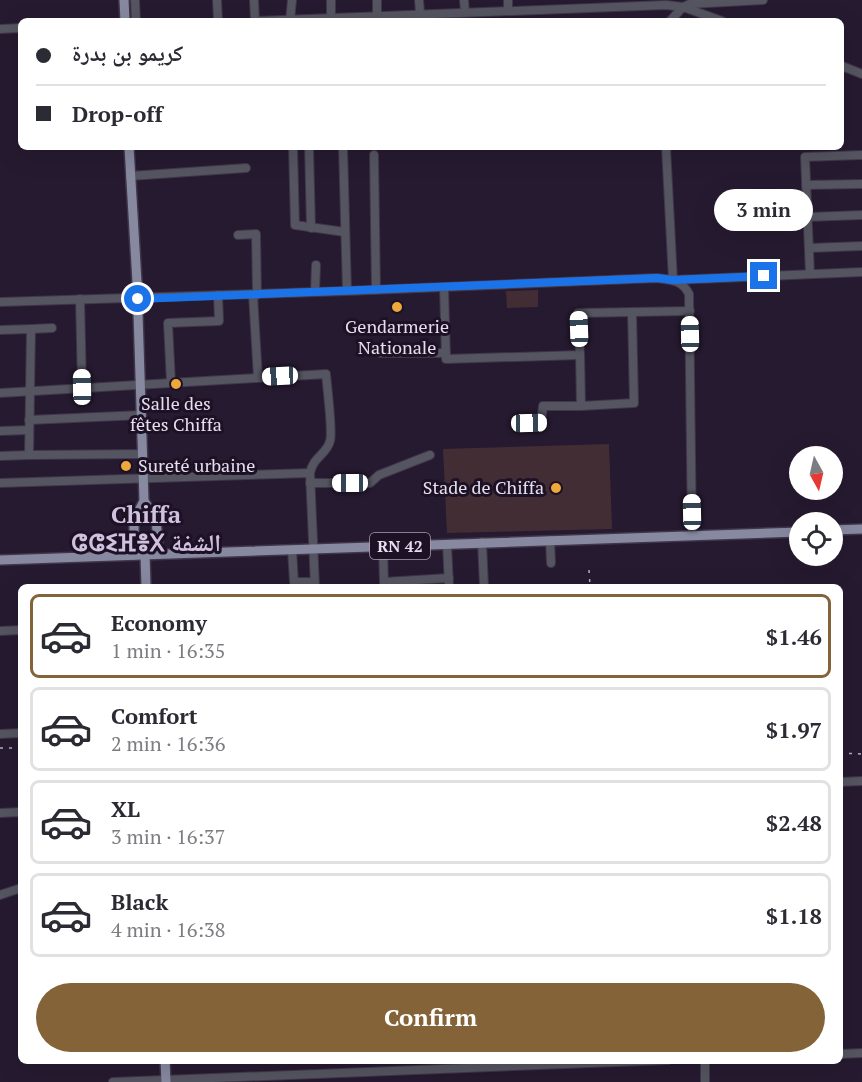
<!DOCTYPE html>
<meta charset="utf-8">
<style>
:root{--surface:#fff;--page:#f2f2f3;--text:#2b2b33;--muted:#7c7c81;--line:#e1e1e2;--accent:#836337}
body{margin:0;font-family:"PT Serif","Noto Naskh Arabic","Noto Sans Tifinagh",serif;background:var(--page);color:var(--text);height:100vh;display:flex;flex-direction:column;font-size:22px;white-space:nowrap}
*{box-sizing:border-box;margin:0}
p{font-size:20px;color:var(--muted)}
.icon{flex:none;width:33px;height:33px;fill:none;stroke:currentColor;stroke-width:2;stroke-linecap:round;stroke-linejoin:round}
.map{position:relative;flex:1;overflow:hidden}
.drawer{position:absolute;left:18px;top:584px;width:825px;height:480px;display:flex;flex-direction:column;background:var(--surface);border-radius:9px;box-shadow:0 6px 24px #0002}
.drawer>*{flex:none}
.guide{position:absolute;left:18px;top:18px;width:826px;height:132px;border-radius:9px;box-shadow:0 6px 24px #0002;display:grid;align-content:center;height:132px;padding:0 18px;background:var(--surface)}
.needle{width:39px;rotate:172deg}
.fabs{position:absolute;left:789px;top:446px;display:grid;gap:12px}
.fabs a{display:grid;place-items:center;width:54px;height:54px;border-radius:50%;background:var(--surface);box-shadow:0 6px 24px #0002;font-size:30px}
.end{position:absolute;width:27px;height:27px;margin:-14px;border:8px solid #1a73e8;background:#fff;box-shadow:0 0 0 3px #fff}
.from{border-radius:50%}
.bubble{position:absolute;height:42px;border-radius:21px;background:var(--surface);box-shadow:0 6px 24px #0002;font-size:20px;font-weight:600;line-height:42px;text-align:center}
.car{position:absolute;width:18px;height:36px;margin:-18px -9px;border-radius:8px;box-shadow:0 0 4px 2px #0007;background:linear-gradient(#fff 24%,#345 0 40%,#fff 0 76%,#345 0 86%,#fff 0)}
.guide b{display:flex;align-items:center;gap:21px;height:57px;font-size:22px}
.guide b+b{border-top:2px solid var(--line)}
.guide i{width:15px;height:15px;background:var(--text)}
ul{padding:10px 0 0;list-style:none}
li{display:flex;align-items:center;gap:18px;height:84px;margin:0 12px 9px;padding:0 6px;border:3px solid var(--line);border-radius:9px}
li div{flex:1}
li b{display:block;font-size:22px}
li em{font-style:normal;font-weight:600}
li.current{border-color:var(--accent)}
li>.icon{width:54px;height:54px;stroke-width:1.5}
.button{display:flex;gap:12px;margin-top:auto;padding:12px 18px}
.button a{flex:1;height:69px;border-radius:36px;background:var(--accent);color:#fff;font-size:24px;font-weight:600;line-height:69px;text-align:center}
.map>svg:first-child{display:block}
.green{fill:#432d34}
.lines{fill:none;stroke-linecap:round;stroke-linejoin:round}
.minor-casing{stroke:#41354a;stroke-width:10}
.major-casing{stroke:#41354a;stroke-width:12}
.minor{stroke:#545560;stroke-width:8}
.major{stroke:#8789a1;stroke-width:9}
.rail{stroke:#b7afbf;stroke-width:1.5;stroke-dasharray:3 6;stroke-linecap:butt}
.route{stroke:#1a73e8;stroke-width:8}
.poi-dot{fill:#eea83c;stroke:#1d1126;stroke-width:2}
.labels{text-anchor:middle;stroke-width:6;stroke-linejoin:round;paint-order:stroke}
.shield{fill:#1d1126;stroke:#a9a0b1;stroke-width:1.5}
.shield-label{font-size:16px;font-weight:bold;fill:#e5deed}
.poi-label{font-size:18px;fill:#e5deed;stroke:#1d1126}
.district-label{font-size:24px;font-weight:bold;fill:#d0c1de;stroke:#1d1126}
</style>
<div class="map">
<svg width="862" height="1082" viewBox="0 0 862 1082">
<rect width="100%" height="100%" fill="#261a30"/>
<g class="green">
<path d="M538 290V307L507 308 506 291Z"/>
<path d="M609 444 612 529 447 533 443 449Z"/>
</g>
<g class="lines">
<defs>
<g id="minor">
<path d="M135 0 136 21"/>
<path d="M217 0 218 21"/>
<path d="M254 0 255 21"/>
<path d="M331 0V17"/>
<path d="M377 0V15"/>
<path d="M419 0 420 13"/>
<path d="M464 0 465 12"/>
<path d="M508 0V10"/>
<path d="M257 21 666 5 683 7 722 21"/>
<path d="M290 21 292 0"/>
<path d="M670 21 683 7 690 4 763 0"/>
<path d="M0 29 21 28"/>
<path d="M842 66 862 74"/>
<path d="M293 147 295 225 345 232"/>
<path d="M309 147 311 228"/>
<path d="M343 147 347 291"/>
<path d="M666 147 673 280 862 272"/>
<path d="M374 155 376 290"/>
<path d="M130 176 246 168"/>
<path d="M806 185 862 184"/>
<path d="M808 217 862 215"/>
<path d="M238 235 256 234 257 295"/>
<path d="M809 248 862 246"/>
<path d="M810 274 805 157 862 155"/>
<path d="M444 287 446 359 580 355 578 313 690 311"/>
<path d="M315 292 316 265"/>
<path d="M253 295 258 378"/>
<path d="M80 299 82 387"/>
<path d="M0 302 347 291 657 278C672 280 682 280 689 294L692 535"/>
<path d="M31 329 52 328"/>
<path d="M0 330 31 329 29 455 0 456"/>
<path d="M380 353H446"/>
<path d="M580 355 581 406 634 403 632 312"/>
<path d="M171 383 168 323 219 321 218 295"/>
<path d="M0 393 326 374C327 387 333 432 330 441 327 454 313 457 310 473L315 586"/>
<path d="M29 420 142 415"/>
<path d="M517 423H541L543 406H581"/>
<path d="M0 431 29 430"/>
<path d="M29 455 143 454"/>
<path d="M0 483 310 473"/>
<path d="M310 483H370L379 475 430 455"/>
<path d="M550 540 551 563"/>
<path d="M482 542 484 586"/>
<path d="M447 544 449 586"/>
<path d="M383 546 384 585"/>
<path d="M292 550 294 582H314"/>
<path d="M384 582 449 578"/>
<path d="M0 631 21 630"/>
<path d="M0 734 21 733"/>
<path d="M840 782 862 781"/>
<path d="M0 813 21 812"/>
<path d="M0 895 21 888"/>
<path d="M840 1054 862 1053"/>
<path d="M705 1060V1082"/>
<path d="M113 1082 668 1060"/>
</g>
<g id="major">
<path d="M124 0 125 21"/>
<path d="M129 147 137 282 144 501 156 519 159 554"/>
<path d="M832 530 862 529"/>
<path d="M134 555V520L144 501"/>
<path d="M145 555 146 586"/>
<path d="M0 560 800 532"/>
<path d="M165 1060 166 1082"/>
</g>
</defs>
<use href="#minor" class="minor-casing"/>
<use href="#major" class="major-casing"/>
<use href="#minor" class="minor"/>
<use href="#major" class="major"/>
<g class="rail">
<path d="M589 570 590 586"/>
<path d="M0 748H21"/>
<path d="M840 753 862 754"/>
</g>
</g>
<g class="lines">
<path class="route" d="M138 299 657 278 673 280 764 276"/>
</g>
<g class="poi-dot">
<circle cx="397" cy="307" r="6"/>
<circle cx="176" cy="384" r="6"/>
<circle cx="126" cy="466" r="6"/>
<circle cx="556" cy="488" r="6"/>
</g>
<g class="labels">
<rect class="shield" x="370" y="533" width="60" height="26" rx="4.5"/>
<g class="shield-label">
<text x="400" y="552">RN 42</text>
</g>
<g class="poi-label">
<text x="397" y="333">Gendarmerie<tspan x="397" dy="21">Nationale</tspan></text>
<text x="176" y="410">Salle des<tspan x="176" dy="21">fêtes Chiffa</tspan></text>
<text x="138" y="472" text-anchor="start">Sureté urbaine</text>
<text x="544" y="494" text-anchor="end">Stade de Chiffa</text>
</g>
<g class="district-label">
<text x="146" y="523">Chiffa<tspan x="146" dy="28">ⵛⵛⵉⴼⴻⵝ الشفة</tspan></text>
</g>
</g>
</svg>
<div class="fabs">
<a><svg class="needle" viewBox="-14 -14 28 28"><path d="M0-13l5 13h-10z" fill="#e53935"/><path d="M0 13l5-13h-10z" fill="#7c7c81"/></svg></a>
<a><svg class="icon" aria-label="locate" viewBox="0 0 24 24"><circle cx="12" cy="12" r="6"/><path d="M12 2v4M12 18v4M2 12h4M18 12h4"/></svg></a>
</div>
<i class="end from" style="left:138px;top:299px"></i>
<i class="end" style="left:764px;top:276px"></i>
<div class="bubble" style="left:714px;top:189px;width:99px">3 min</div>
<i class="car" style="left:579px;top:329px;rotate:358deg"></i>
<i class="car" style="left:690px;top:334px;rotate:359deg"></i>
<i class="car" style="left:280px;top:376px;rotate:267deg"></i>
<i class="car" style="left:82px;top:387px;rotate:359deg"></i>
<i class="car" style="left:529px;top:423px;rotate:89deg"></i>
<i class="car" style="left:350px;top:483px;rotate:270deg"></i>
<i class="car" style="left:692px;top:512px;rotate:359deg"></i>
<div class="guide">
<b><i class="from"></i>كريمو بن بدرة</b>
<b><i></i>Drop-off</b>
</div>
<section class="drawer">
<ul>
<li class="current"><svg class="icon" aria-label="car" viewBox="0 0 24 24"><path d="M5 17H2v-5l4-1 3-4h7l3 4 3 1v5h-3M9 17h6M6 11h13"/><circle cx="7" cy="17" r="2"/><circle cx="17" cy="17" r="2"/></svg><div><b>Economy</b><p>1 min · 16:35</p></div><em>$1.46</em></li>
<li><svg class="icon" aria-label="car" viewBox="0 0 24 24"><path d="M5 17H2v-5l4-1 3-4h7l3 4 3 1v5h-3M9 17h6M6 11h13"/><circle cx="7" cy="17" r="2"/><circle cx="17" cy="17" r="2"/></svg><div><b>Comfort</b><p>2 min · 16:36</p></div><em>$1.97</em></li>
<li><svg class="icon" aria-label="car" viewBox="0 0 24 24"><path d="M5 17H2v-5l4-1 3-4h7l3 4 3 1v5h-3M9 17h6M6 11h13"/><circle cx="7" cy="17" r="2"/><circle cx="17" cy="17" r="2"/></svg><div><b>XL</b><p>3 min · 16:37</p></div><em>$2.48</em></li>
<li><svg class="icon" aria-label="car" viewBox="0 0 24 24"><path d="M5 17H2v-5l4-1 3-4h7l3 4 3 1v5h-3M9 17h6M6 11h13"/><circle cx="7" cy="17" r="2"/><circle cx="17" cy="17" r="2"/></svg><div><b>Black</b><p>4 min · 16:38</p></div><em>$1.18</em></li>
</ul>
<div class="button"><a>Confirm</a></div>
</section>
</div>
